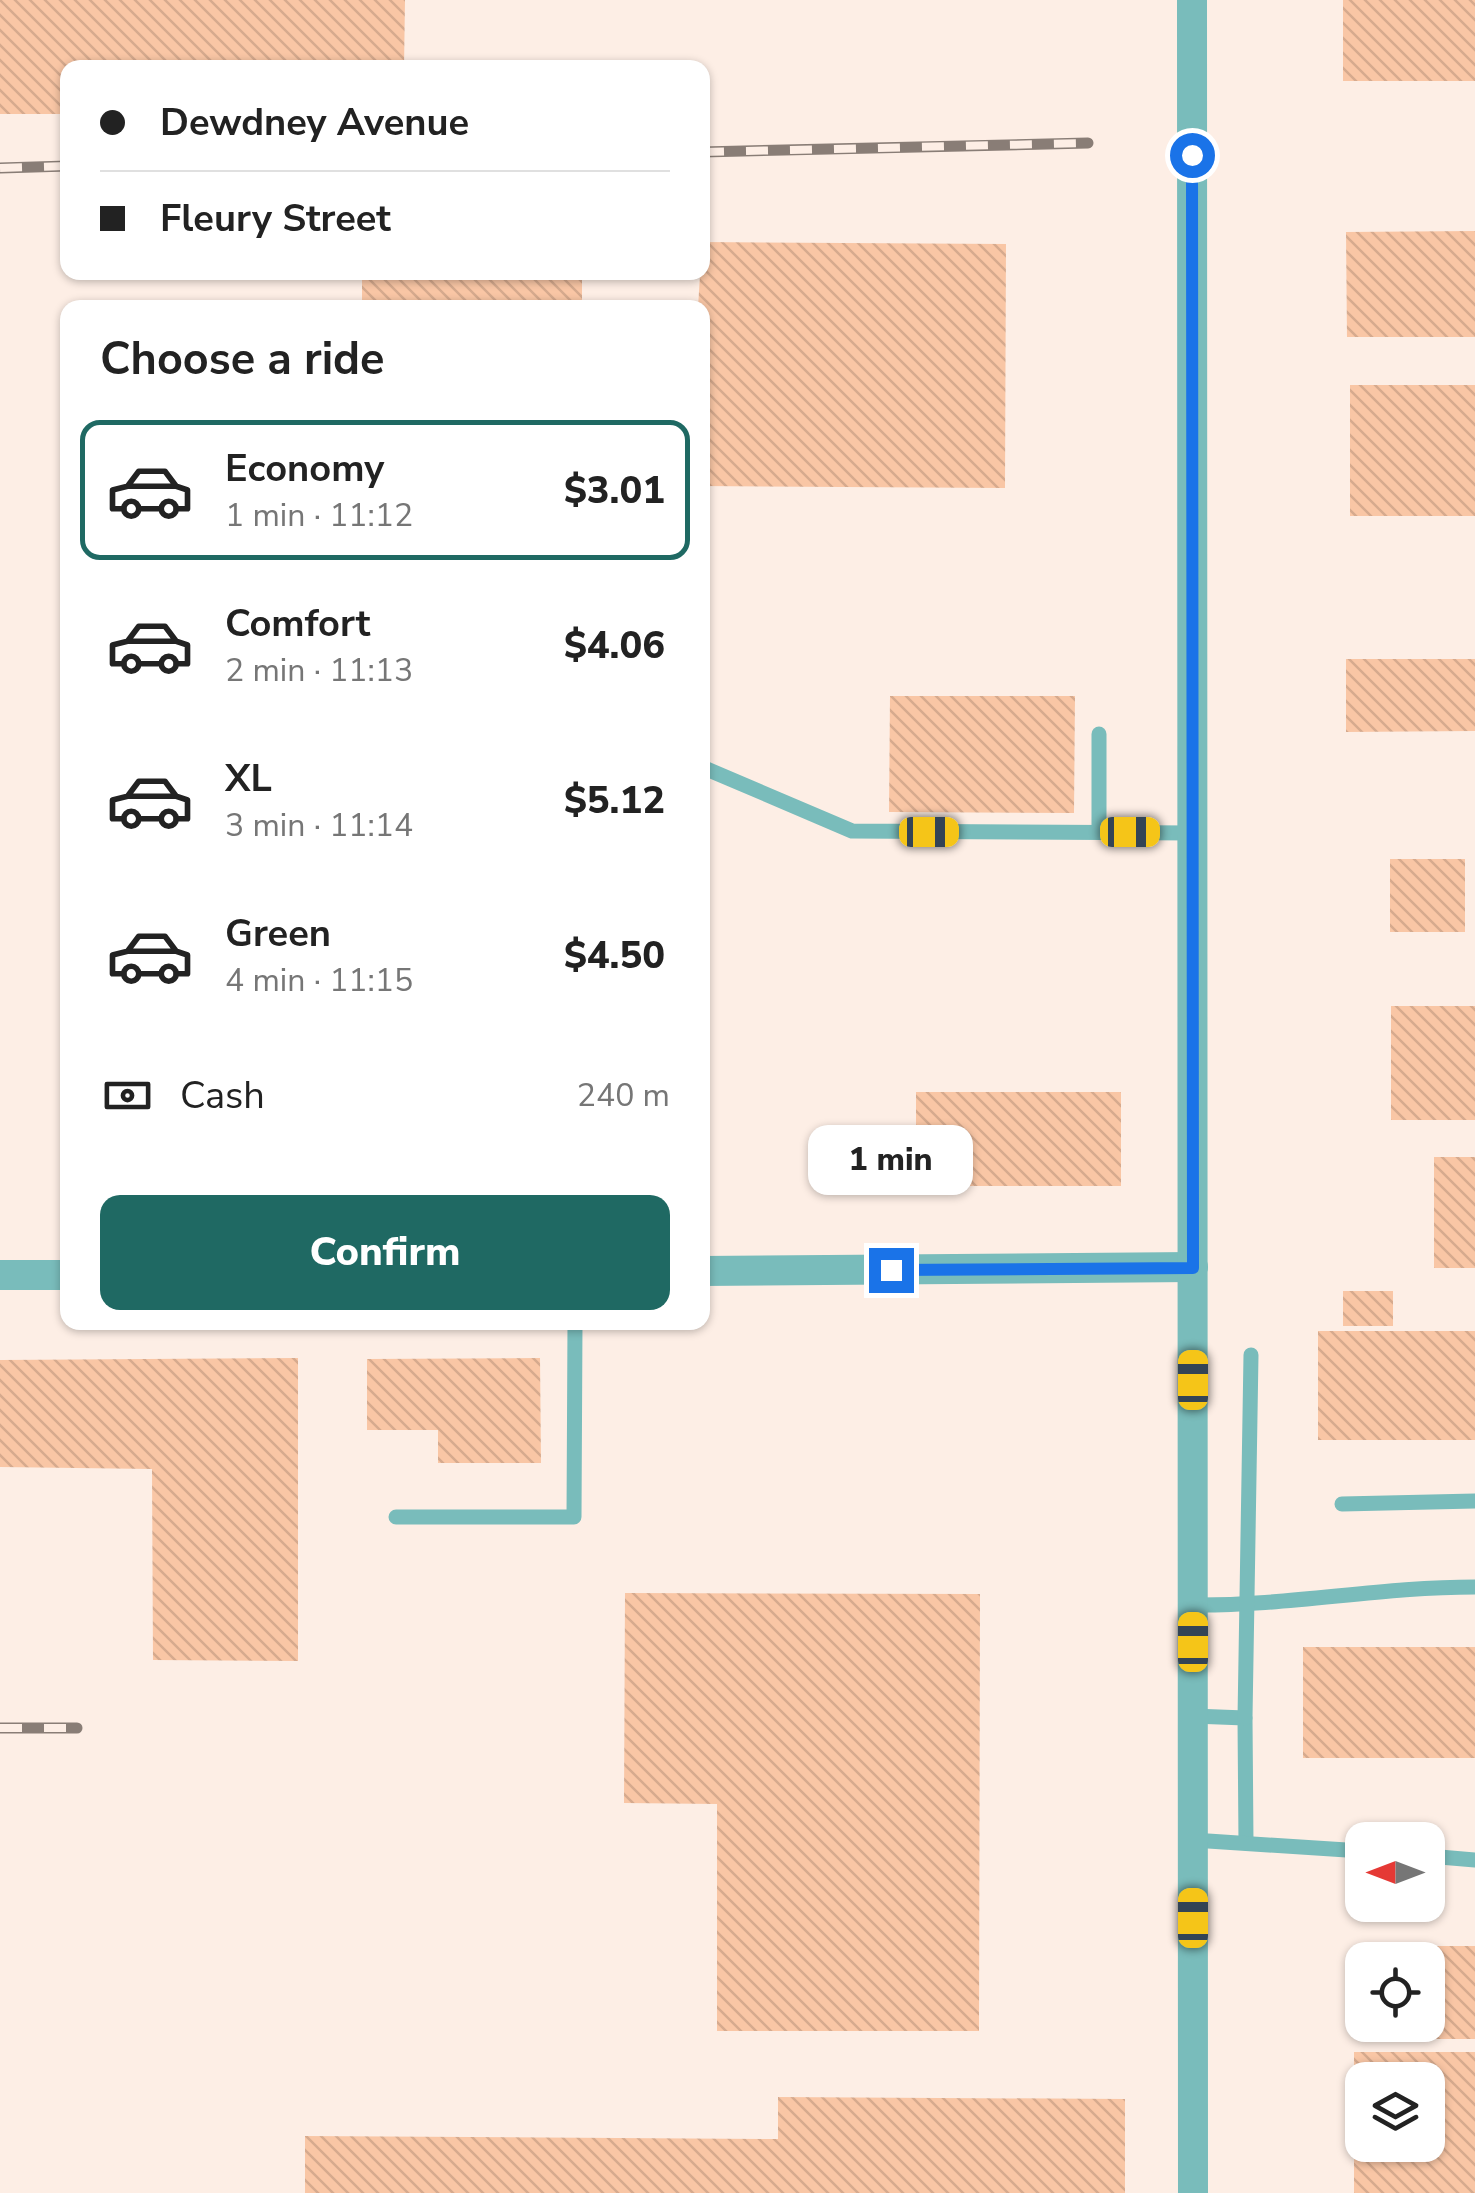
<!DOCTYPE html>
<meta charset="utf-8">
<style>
:root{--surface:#fff;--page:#f2f2f2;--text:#222;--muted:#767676;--line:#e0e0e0;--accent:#1f6963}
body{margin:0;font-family:"Nunito Sans",sans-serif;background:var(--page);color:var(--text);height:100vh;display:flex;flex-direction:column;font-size:38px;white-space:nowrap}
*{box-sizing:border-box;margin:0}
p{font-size:32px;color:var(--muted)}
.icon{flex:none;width:55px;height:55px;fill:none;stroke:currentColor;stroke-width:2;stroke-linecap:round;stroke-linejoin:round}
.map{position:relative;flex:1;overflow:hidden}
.sheet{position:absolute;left:60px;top:300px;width:650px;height:1030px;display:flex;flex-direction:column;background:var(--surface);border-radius:20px;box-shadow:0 2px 8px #0004}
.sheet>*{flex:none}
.hud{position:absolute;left:60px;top:60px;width:650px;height:220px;border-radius:20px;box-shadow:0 2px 8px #0004;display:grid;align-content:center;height:220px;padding:0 40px;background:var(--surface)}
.needle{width:65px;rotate:270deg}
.tools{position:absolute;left:1345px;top:1822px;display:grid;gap:20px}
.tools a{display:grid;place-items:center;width:100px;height:100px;border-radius:20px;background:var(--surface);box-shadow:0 2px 8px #0004;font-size:50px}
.end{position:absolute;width:45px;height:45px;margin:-22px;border:12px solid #1a73e8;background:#fff;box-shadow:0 0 0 5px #fff}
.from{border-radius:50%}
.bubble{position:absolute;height:70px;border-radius:20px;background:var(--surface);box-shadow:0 2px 8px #0004;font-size:32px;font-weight:800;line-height:70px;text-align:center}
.car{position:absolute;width:30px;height:60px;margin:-30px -15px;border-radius:12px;box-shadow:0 0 8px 2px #0007;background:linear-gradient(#f5c518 24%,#345 0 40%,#f5c518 0 76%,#345 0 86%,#f5c518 0)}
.hud b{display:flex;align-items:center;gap:35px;height:95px;font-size:38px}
.hud b+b{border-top:2px solid var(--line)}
.hud i{width:25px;height:25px;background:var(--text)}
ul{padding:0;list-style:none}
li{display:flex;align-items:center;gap:30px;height:140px;margin:0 20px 15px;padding:0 20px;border:5px solid transparent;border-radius:20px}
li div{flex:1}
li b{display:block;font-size:38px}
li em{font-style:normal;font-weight:800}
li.selected{border-color:var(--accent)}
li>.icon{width:90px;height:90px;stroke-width:1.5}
h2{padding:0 40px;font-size:45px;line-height:120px}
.pay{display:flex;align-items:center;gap:25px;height:110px;padding:0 40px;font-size:38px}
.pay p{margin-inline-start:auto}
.action{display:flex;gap:20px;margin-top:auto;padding:20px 40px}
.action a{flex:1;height:115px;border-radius:20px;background:var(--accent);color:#fff;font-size:40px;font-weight:800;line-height:115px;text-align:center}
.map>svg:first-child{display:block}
.building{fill:url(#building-back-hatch);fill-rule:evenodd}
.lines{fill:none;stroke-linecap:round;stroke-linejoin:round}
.service{stroke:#79bcbb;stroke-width:15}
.minor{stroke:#79bcbb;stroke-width:30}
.tertiary{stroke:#79bcbb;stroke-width:30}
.rail-casing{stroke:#897d76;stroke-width:11}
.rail{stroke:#fdeee5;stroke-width:8;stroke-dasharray:22;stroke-linecap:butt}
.route{stroke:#1a73e8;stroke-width:12}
</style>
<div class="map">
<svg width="1475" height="2193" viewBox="0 0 1475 2193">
<defs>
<pattern id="building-back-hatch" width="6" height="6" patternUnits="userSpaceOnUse" patternTransform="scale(2.5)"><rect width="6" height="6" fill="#f9c6a5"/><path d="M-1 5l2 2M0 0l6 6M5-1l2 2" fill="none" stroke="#d6aa8e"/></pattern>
</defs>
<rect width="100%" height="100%" fill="#fdeee5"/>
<g class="building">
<path d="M0 0H405L404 68H68V114H0Z"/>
<rect x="1343" y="0" width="132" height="81"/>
<path d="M1475 231V337H1347L1346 232Z"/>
<path d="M702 242 1006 244 1005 488 702 486V308H698Z"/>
<rect x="362" y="272" width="220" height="36"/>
<rect x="1350" y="385" width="125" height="131"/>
<path d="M1346 659H1475V731L1346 732Z"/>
<path d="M890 696H1075L1074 813 889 812Z"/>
<rect x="1390" y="859" width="75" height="73"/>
<rect x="1391" y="1006" width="84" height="114"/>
<rect x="916" y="1092" width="205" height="94"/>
<rect x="1434" y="1157" width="41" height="111"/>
<rect x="1343" y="1291" width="50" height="35"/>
<rect x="1318" y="1331" width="157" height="109"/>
<path d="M298 1358V1661L153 1660 152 1469 0 1467V1360Z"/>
<path d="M540 1358 541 1463H438V1430H367V1359Z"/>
<path d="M625 1593 980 1594 979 2031H717V1804L624 1803Z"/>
<rect x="1303" y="1647" width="172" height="111"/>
<path d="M1383 1946H1475V2039H1383V2025H1428V1960H1383Z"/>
<path d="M1354 2052H1475V2193H1354ZM1362 2080H1428V2145H1362Z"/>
<path d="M778 2097 1125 2099V2193H305V2136L778 2139Z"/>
</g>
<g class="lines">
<g class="service">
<path d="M702 767 852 831 1193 833"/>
<path d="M1099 832V734"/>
<path d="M1342 1504 1475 1501"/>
<path d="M396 1517H574L575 1322"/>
<path d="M1193 1605C1287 1606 1380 1587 1475 1587"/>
<path d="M1193 1716 1245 1718 1246 1843"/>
<path d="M1245 1718 1251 1355"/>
<path d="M1193 1840 1362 1851"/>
<path d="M1428 1856 1475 1860"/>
</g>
<g class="minor">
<path d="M702 1271 1193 1267"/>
<path d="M0 1275H68"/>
</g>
<path class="tertiary" d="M1192 0 1193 2193"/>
<defs>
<g id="rail">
<path d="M702 152 1088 143"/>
<path d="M0 168 68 166"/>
<path d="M0 1728H77"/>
</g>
</defs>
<use href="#rail" class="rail-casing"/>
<use href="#rail" class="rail"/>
</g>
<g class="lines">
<path class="route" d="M891 1270 1193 1268 1192 155"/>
</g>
</svg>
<div class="tools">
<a><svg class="needle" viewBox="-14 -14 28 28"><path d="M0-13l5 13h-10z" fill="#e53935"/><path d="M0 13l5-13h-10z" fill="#767676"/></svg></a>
<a><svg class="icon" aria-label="locate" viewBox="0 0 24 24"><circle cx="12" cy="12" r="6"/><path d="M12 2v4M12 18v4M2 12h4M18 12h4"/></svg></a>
<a><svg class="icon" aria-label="layers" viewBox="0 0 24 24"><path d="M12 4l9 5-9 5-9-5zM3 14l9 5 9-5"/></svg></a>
</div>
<i class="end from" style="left:1192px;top:155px"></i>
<i class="end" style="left:891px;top:1270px"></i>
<div class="bubble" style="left:808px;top:1125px;width:165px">1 min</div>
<i class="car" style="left:929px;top:832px;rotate:90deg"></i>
<i class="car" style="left:1130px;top:832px;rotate:90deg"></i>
<i class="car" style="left:1193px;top:1380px;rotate:0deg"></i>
<i class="car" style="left:1193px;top:1642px;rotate:0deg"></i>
<i class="car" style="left:1193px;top:1918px;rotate:0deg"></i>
<div class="hud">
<b><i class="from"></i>Dewdney Avenue</b>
<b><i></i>Fleury Street</b>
</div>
<section class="sheet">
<h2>Choose a ride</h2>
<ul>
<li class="selected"><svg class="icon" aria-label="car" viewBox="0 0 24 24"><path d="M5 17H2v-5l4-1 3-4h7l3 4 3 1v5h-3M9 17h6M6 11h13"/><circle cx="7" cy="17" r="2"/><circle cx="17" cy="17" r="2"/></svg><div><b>Economy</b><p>1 min · 11:12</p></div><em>$3.01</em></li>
<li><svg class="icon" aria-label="car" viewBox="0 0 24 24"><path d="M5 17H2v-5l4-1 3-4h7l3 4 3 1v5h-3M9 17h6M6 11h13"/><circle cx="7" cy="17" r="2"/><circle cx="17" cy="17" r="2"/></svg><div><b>Comfort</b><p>2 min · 11:13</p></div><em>$4.06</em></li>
<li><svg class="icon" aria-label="car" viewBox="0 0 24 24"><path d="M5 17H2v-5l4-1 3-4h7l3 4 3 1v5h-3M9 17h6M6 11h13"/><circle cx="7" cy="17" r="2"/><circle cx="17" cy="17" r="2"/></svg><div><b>XL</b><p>3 min · 11:14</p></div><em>$5.12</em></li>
<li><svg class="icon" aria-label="car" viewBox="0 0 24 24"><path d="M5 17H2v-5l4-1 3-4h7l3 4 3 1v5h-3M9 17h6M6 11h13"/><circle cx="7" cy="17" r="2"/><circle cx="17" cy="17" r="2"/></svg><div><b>Green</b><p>4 min · 11:15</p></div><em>$4.50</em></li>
</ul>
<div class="pay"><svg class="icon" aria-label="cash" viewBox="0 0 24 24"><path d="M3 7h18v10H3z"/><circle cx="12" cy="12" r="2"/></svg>Cash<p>240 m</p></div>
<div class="action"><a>Confirm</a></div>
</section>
</div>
